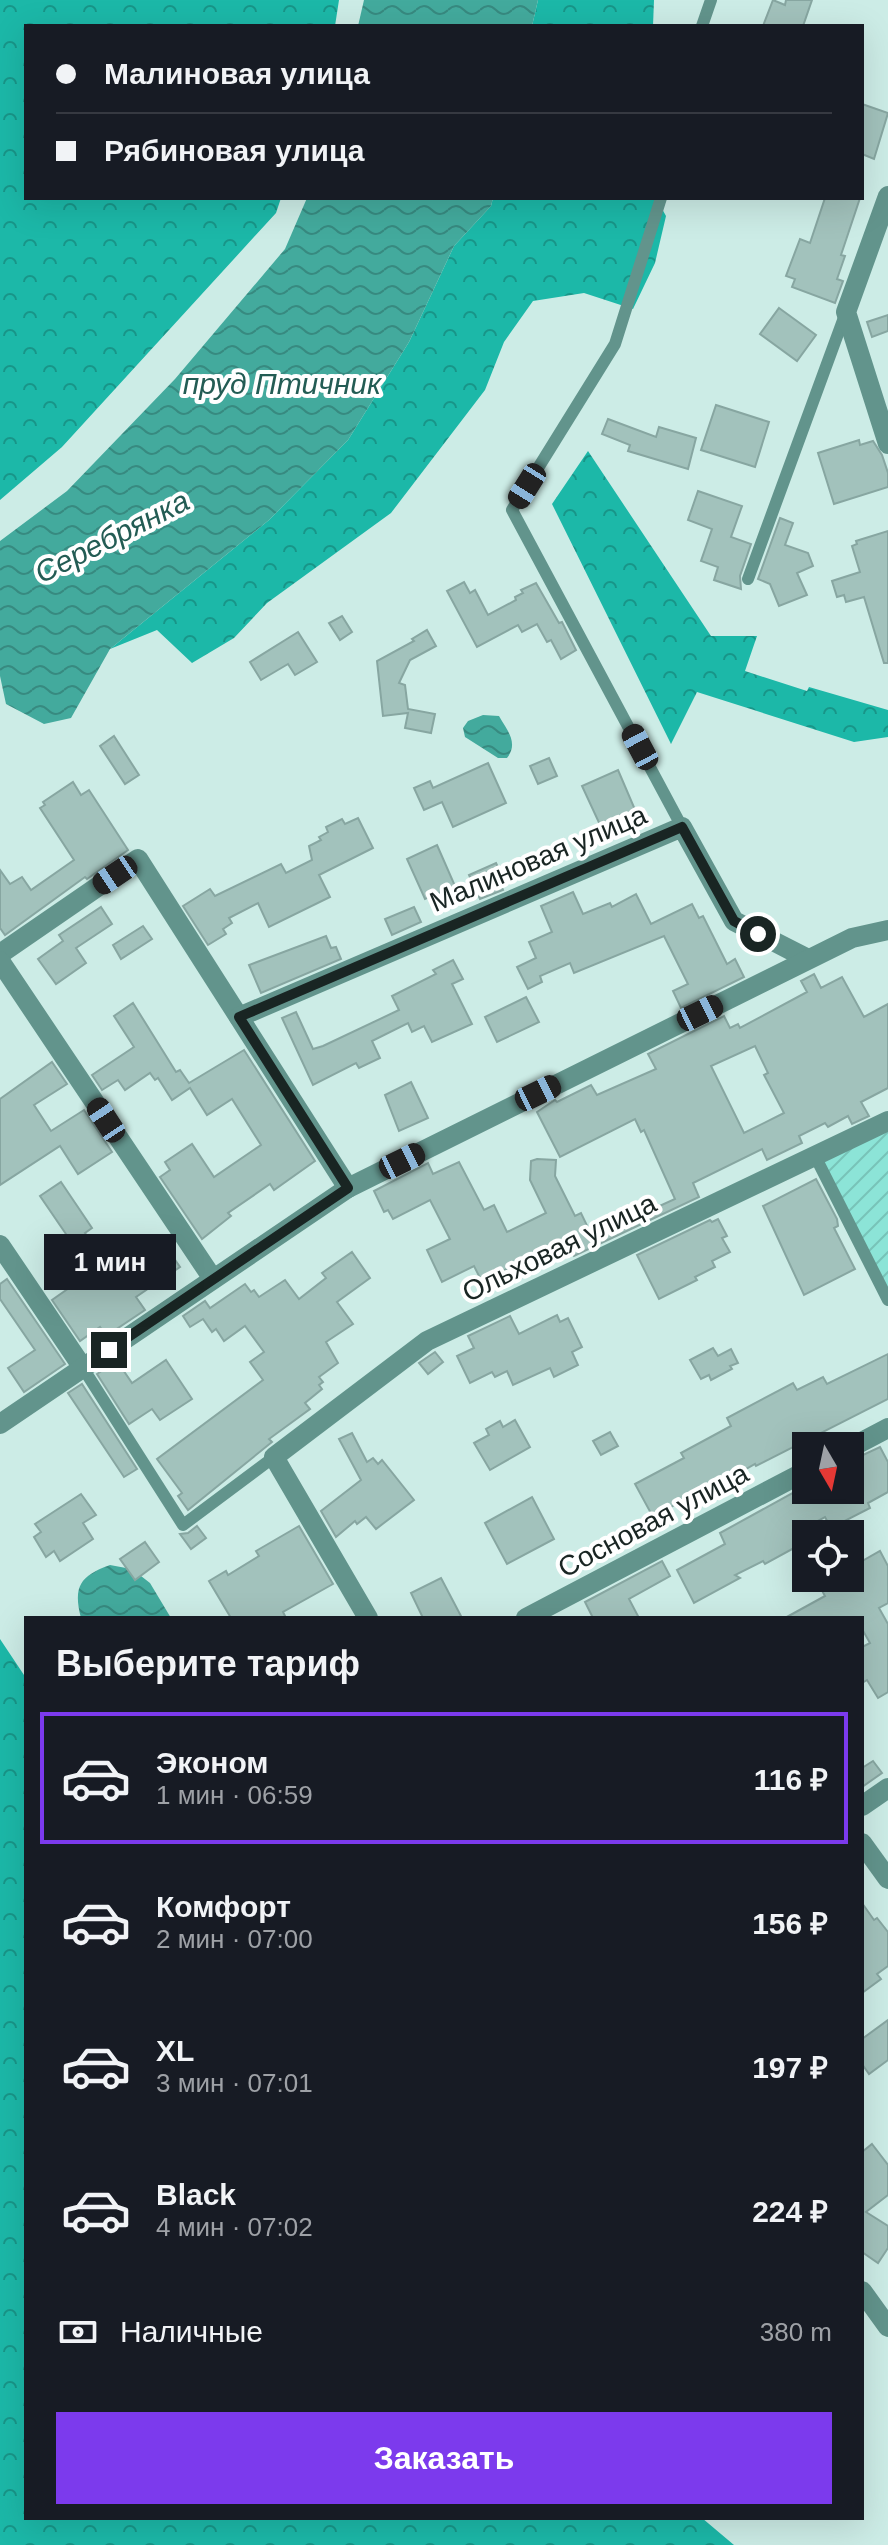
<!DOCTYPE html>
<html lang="ru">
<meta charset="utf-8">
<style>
:root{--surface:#171b24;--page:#20242c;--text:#f1f3f6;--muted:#9ea1a6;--line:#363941;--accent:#7c3aed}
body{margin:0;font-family:Arial,sans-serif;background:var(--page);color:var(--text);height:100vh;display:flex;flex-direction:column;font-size:30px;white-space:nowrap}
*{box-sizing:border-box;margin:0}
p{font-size:26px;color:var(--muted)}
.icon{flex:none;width:44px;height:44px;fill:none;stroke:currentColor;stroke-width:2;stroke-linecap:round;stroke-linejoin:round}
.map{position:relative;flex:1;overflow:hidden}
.drawer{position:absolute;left:24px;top:1616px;width:840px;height:904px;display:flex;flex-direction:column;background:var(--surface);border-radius:0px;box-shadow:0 8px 32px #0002}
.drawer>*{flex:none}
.guide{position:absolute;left:24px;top:24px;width:840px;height:176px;border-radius:0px;box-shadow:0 8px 32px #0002;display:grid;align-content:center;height:176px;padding:0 32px;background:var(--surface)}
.needle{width:52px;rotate:171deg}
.fabs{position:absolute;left:792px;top:1432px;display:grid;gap:16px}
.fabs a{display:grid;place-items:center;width:72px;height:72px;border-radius:0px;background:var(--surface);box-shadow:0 8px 32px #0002;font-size:40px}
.end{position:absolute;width:36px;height:36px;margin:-18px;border:10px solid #192523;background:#fff;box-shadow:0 0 0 4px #fff}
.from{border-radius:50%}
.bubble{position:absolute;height:56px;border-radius:0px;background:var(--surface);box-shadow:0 8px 32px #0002;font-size:26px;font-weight:800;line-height:56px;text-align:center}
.car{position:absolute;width:24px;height:48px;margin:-24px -12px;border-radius:10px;box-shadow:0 0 6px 2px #0007;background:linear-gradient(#222 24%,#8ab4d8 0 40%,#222 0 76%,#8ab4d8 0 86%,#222 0)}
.guide b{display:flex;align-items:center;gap:28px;height:76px;font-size:30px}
.guide b+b{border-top:2px solid var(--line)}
.guide i{width:20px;height:20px;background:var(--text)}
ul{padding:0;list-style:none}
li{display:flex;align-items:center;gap:24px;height:132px;margin:0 16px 12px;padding:0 16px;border:4px solid transparent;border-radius:0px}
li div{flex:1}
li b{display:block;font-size:30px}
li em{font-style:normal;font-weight:800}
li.on{border-color:var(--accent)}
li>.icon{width:72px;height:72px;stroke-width:1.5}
h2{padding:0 32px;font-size:36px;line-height:96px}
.pay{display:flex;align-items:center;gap:20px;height:88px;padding:0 32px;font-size:30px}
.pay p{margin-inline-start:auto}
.button{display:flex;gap:16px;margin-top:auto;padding:16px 32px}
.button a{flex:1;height:92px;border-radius:0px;background:var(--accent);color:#fff;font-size:32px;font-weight:800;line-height:92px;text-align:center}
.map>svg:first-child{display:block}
.forest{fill:url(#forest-crowns)}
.garden{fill:url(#garden-furrows)}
.water{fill:url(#water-waves)}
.building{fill:#a2c2bc;stroke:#87a6a1;stroke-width:2;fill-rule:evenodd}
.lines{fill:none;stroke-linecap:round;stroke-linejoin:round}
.lane{stroke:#62948c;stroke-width:12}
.street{stroke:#62948c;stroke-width:20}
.route{stroke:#192523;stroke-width:10}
.labels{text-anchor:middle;stroke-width:8;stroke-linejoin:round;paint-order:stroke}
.street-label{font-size:28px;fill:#192523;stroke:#fff}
.water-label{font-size:30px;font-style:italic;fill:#235c54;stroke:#fff}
</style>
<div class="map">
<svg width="888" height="2545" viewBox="0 0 888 2545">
<defs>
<pattern id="forest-crowns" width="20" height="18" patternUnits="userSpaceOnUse" patternTransform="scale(2)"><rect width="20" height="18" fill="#1cb8a8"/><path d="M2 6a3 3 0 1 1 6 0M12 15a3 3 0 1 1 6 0" fill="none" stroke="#189588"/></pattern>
<pattern id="garden-furrows" width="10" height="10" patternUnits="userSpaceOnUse" patternTransform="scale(2)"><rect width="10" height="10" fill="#8ce4d7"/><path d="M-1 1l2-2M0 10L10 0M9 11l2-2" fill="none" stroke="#78c3b8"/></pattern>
<pattern id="water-waves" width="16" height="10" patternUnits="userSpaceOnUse" patternTransform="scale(2)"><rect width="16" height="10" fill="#43aa9d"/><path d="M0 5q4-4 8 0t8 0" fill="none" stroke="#378a80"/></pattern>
</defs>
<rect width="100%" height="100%" fill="#ccece6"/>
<g class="forest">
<path d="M0 0H339L335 26H26V198H281L276 213 62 447 0 500Z"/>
<path d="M538 0H654L653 26H532Z"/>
<path d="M493 198H656L666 216 655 263 633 309 584 293 533 301 504 342 485 390 391 513 267 603 234 638 192 663 157 630 110 649 269 520 348 440 409 342 454 246 491 206Z"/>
<path d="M588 451 711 636H757L745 671 807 691 809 687 888 710V737L854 742 697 692 671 744 552 504Z"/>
<path d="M0 1639 26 1678V2518H702L734 2545H0Z"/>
</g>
<path class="garden" d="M888 1121V1300L815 1156Z"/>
<g class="water">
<path d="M364 0H538L532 26H358Z"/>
<path d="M307 198H493L491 206 454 246 409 342 348 440 269 520 110 649 71 718 44 724 6 704 0 676V541L67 491 175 379 285 249Z"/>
<path d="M483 715 499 716C507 730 519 743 507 758H498L465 737 463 728 468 721Z"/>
<path d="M110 1565 126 1568 135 1579 141 1576 150 1583 171 1618H81C73 1586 80 1576 110 1565Z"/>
</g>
<g class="building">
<path d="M773 0 785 5 786 0H812L803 26H763Z"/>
<path d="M862 104 888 113 874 159 862 154Z"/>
<path d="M825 198H860L841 255 845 256 837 279 843 281 835 303 792 287 795 279 786 276 800 239 810 243Z"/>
<path d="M779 308 816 335 797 361 760 334Z"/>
<path d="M888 315V331L872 337 867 322Z"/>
<path d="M716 405 769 422 755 467 701 450Z"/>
<path d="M608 419 656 437 659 427 696 438 688 469 628 451 630 445 602 434Z"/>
<path d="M859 440 860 445 873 441 882 455 888 473V487L834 504 818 453Z"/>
<path d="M698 491 742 506 731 537 751 544 740 576 741 589 714 580 718 567 701 561 712 529 688 520Z"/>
<path d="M780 518 793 523 785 545 808 553 813 566 797 573 807 595 779 606 770 584 758 579Z"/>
<path d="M888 531V663H884L864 597 846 602 844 595 837 597 832 581 860 572 852 546 857 544 856 541Z"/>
<path d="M464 582 470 593 475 590 488 615 516 600 515 597 523 593 521 590 536 583 559 623 562 622 576 650 561 659 551 640 547 642 537 624 522 632 518 625 477 647 447 591Z"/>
<path d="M342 616 352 632 340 640 329 623Z"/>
<path d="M427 630 436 646 410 660 399 683 405 685 408 709 435 714 431 733 405 728 408 713 383 716 377 661 414 641 412 639Z"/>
<path d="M298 632 317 662 295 675 288 664 261 680 250 662Z"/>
<path d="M114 736 139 775 125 784 100 746Z"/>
<path d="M549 758 557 776 538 784 530 766Z"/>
<path d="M488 763 506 803 453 827 442 802 424 810 414 788 430 781 433 788Z"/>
<path d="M618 770 636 812 601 827 582 786Z"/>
<path d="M73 782 81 795 89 790 128 850 87 879 85 877 5 935 0 928V870L10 884 22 877 31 890 74 860 40 808 45 805 43 802Z"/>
<path d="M358 818 373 848 319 875 330 897 269 927 258 903 229 918 232 923 223 929 226 934 208 945 183 906 210 889 215 896 281 864 286 873 312 860 309 846 321 840 319 837 328 832 326 827 342 819 345 824Z"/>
<path d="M437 845 455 886 425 899 407 859Z"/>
<path d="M496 863 504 881 500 883 503 890 480 899 469 875Z"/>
<path d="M573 892 583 914 610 903 612 907 636 894 651 924 692 904 699 918 703 916 727 964 735 959 744 977 681 1008 673 991 688 984 664 936 574 973 570 963 540 976 542 982 528 989 517 967 536 958 529 942 552 932 541 906Z"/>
<path d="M101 907 112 924 76 948 86 963 56 984 38 959 63 941 59 935Z"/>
<path d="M414 907 421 922 392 935 385 919Z"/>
<path d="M143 926 152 939 121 959 113 945Z"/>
<path d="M326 936 331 948 336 947 341 959 261 993 249 965Z"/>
<path d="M453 960 463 979 452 984 472 1024 432 1042 424 1026 412 1032 408 1023 372 1041 380 1058 359 1068 356 1063 313 1085 282 1018 296 1012 313 1049 323 1046 399 1010 392 996 436 974 433 970Z"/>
<path d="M814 974 821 988 842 977 864 1017 888 1004V1088L861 1102 869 1116 852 1124 848 1116 828 1127 825 1123 799 1136 802 1143 767 1160 762 1149 693 1183 699 1197 574 1256 565 1238 482 1282 474 1266 442 1282 427 1250 450 1239 430 1200 393 1219 388 1210 384 1212 374 1191 428 1163 433 1174 459 1162 484 1210 494 1205 507 1232 546 1213 530 1180 531 1161 537 1159 556 1160 555 1176 575 1216 581 1213 591 1234 629 1216 631 1219 675 1199 644 1130 641 1132 635 1119 560 1157 537 1112 555 1100 557 1102 591 1085 597 1095 656 1069 648 1054 724 1016 730 1028 738 1024 740 1028 807 992 801 981ZM755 1046 768 1073 764 1075 784 1113 744 1133 711 1066Z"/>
<path d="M526 997 539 1022 497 1042 485 1017Z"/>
<path d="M133 1003 176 1072 180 1070 189 1083 244 1050 315 1161 274 1190 270 1184 228 1213 231 1216 202 1239 160 1177 170 1170 165 1162 192 1144 214 1177 261 1145 232 1099 207 1115 190 1088 172 1100 158 1078 155 1080 150 1073 125 1090 118 1080 102 1090 92 1075 134 1047 114 1016Z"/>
<path d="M52 1062 67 1084 34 1105 51 1131 84 1110 112 1152 78 1174 60 1146 0 1185V1099Z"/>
<path d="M411 1082 428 1118 399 1131 385 1095Z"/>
<path d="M816 1179 837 1219 838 1226 834 1228 855 1269 804 1295 763 1206Z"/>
<path d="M61 1182 92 1228 85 1233 103 1259 106 1257 123 1276 166 1247 180 1267 136 1297 145 1310 106 1336 100 1327 80 1341 52 1300 79 1281 72 1270 75 1268 58 1244 68 1237 40 1196Z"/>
<path d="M718 1219 727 1236 722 1238 730 1252 712 1261 715 1267 695 1277 697 1280 659 1299 637 1255 710 1220 712 1222Z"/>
<path d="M352 1252 370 1278 337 1302 353 1324 326 1342 338 1363 319 1377 323 1382 319 1385 322 1389 305 1403 310 1409 269 1439 272 1442 188 1510 178 1496 182 1493 157 1459 263 1380 250 1362 264 1352 245 1326 224 1341 216 1329 212 1332 203 1319 190 1327 183 1316 205 1301 210 1308 245 1284 251 1292 254 1290 259 1297 285 1280 299 1299 326 1278 322 1273Z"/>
<path d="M7 1279 65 1364 24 1392 8 1368 35 1350 0 1299V1284Z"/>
<path d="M557 1315 560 1322 568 1318 582 1347 572 1352 578 1365 554 1377 550 1368 513 1385 507 1371 495 1377 492 1372 470 1383 457 1356 474 1348 468 1336 510 1316 519 1334Z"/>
<path d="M713 1348 718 1356 731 1349 738 1363 730 1366 732 1369 711 1380 709 1375 701 1379 690 1360Z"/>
<path d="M435 1352 443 1362 428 1374 419 1363Z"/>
<path d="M888 1354V1399L756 1466 755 1464 720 1484 718 1481 653 1517 635 1484 684 1458 681 1453 731 1426 727 1418 793 1383 797 1390 823 1377 827 1384Z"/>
<path d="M166 1360 192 1399 160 1420 152 1409 129 1424 97 1374 117 1361 132 1383Z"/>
<path d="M82 1384 137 1469 124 1477 68 1393Z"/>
<path d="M515 1420 530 1447 490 1470 474 1443 489 1435 486 1429 500 1421 503 1427Z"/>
<path d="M610 1432 618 1446 601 1455 593 1441Z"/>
<path d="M352 1433 367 1462 373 1458 378 1464 382 1460 414 1500 376 1529 366 1517 357 1524 355 1521 336 1537 321 1511 361 1480 339 1439Z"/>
<path d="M880 1447 888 1462V1492L868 1503 870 1508 831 1528 825 1517 799 1531 805 1542 765 1564 763 1561 735 1575 740 1578 694 1603 677 1570 725 1544 720 1533 798 1490H850V1461Z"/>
<path d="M81 1494 96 1515 83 1523 93 1539 60 1561 54 1551 46 1557 34 1537 41 1532 35 1524Z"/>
<path d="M532 1497 554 1539 507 1564 485 1523Z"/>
<path d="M197 1526 206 1538 191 1549 180 1534 188 1533Z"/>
<path d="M299 1526 333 1584 283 1612 286 1618H231L209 1581 226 1571 228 1575 259 1556 256 1551Z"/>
<path d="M145 1542 159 1562 135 1580 120 1559Z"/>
<path d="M880 1551 888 1566V1603L879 1608 888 1624V1692L878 1698 867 1680 862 1683V1647L870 1643 862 1629V1618H785L825 1596 815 1578H850V1568Z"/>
<path d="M662 1561 670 1576 629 1599 639 1618H593L585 1602Z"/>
<path d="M441 1578 462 1618H423L411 1593Z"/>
<path d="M873 1761 882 1773 862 1787V1768Z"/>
<path d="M862 1903 874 1920 877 1918 888 1932V1966L877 1974 881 1979 862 1993Z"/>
<path d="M888 2020V2060L869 2074 862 2064V2039Z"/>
<path d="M872 2144 888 2165V2195L866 2212 888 2226V2248L878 2263 862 2252V2152Z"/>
</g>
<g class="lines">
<g class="lane">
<path d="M702 26 711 0"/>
<path d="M661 198 615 344 512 510 682 827"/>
<path d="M748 579 846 312"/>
<path d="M815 1156 888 1300"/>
<path d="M83 1368 183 1525 274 1457"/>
</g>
<g class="street">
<path d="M888 196 846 312 888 444"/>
<path d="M0 954 138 859 348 1188"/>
<path d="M0 961 213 1279"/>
<path d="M239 1017 682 827 734 921 808 959"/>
<path d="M0 1245 83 1368"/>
<path d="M0 1424 348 1188 852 938 888 930"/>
<path d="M850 1448 888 1428"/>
<path d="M368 1618 274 1457 427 1341 888 1121"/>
<path d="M526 1618 806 1471"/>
<path d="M862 1806 888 1788"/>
<path d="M862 1843 888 1879"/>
<path d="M862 2291 888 2327"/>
</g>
</g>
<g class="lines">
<path class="route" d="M109 1350 348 1188 239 1017 682 827 734 921 758 934"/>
</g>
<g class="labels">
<g class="street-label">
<text transform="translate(538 858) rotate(-23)" y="10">Малиновая улица</text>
<text transform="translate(559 1247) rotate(-26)" y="10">Ольховая улица</text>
<text transform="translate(653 1520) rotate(-28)" y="10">Сосновая улица</text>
</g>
<g class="water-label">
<text x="282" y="394">пруд Птичник</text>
<text transform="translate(112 537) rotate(-27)" y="10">Серебрянка</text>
</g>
</g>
</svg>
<div class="fabs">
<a><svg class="needle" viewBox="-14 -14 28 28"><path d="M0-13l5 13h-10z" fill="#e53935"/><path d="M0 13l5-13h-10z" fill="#9ea1a6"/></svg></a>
<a><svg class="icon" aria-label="locate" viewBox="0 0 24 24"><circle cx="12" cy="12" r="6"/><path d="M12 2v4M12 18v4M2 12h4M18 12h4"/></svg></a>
</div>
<i class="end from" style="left:758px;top:934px"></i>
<i class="end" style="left:109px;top:1350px"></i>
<div class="bubble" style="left:44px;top:1234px;width:132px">1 мин</div>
<i class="car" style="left:527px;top:486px;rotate:212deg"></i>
<i class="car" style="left:640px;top:747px;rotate:332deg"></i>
<i class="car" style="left:115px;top:875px;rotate:236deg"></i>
<i class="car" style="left:700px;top:1013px;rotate:64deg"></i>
<i class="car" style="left:538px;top:1093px;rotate:64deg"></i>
<i class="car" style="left:106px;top:1120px;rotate:327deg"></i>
<i class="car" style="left:402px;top:1161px;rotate:64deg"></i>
<div class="guide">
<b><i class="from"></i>Малиновая улица</b>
<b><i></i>Рябиновая улица</b>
</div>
<section class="drawer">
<h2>Выберите тариф</h2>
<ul>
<li class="on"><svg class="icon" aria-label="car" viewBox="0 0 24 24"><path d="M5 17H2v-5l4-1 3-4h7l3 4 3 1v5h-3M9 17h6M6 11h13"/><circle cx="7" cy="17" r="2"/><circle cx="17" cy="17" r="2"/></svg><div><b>Эконом</b><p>1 мин · 06:59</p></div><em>116 ₽</em></li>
<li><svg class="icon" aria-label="car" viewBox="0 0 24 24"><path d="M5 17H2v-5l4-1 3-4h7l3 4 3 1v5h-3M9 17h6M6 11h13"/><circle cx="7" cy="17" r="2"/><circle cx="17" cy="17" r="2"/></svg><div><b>Комфорт</b><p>2 мин · 07:00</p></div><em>156 ₽</em></li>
<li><svg class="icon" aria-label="car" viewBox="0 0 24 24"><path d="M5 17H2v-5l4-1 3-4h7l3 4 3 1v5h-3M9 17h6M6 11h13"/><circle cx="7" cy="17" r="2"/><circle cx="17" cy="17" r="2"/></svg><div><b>XL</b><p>3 мин · 07:01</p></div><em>197 ₽</em></li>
<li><svg class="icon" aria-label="car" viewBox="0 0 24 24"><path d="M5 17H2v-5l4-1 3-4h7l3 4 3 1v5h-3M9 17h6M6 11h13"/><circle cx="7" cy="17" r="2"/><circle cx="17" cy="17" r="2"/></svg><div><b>Black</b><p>4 мин · 07:02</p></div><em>224 ₽</em></li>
</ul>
<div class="pay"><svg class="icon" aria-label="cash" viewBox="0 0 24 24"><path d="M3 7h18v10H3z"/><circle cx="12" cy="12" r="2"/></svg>Наличные<p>380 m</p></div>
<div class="button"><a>Заказать</a></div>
</section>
</div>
